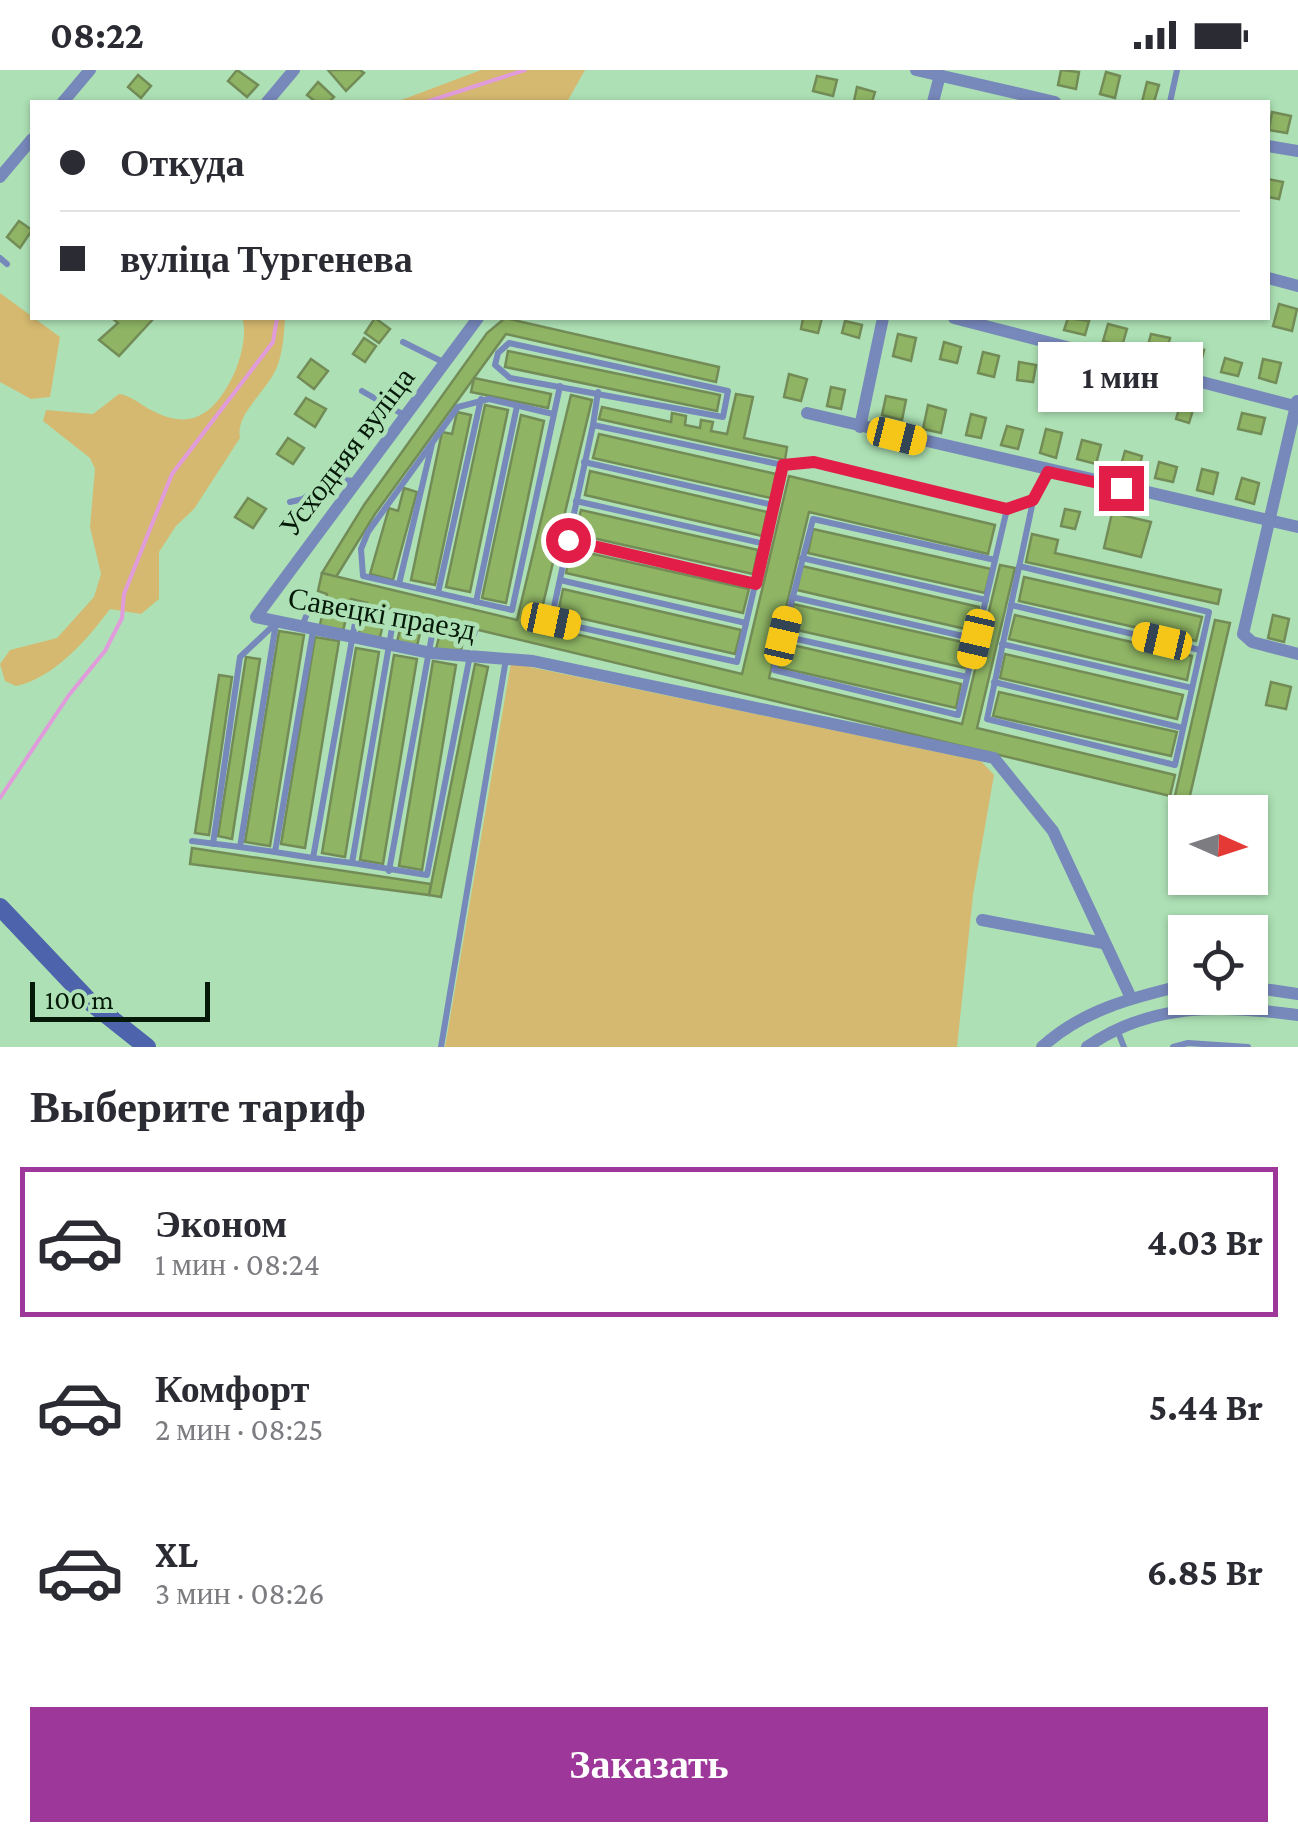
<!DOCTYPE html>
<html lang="ru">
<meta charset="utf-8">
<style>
:root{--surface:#fff;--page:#f7f7f7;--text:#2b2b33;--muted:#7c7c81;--line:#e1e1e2;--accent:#9e379a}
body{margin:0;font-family:"Crimson Pro",serif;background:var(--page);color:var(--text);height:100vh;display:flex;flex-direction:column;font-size:38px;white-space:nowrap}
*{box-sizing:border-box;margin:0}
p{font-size:32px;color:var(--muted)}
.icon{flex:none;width:55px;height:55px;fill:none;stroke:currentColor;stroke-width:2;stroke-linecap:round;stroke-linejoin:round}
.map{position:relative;height:977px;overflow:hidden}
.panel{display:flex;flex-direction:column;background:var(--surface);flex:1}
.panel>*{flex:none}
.guide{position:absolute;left:30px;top:30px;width:1240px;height:220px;border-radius:0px;box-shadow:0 2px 8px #0004;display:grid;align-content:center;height:220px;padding:0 30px;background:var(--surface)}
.needle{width:65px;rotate:93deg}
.controls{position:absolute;left:1168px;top:725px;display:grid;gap:20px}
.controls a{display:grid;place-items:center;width:100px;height:100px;border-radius:0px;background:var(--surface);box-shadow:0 2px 8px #0004;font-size:50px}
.scale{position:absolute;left:30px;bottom:25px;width:180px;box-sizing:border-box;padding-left:10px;border:5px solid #051909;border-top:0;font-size:28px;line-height:35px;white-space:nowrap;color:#051909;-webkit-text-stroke:8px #ade1b5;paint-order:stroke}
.end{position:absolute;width:45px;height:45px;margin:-22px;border:12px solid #e11d48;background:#fff;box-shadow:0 0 0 5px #fff}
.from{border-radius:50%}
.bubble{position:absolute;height:70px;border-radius:0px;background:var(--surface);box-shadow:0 2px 8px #0004;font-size:32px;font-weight:700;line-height:70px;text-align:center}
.car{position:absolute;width:30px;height:60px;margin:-30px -15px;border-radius:12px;box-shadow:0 0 8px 2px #0007;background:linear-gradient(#f5c518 24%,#345 0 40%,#f5c518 0 76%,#345 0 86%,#f5c518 0)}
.guide b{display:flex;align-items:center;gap:35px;height:95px;font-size:38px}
.guide b+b{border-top:2px solid var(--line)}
.guide i{width:25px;height:25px;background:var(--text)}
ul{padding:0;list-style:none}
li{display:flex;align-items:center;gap:30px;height:150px;margin:0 20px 15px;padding:0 10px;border:5px solid transparent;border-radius:0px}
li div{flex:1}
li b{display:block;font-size:38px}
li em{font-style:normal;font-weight:700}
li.selected{border-color:var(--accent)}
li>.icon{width:90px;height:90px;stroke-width:1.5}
h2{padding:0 30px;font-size:45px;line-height:120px}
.button{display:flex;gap:20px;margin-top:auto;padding:20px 30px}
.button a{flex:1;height:115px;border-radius:0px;background:var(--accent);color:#fff;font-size:40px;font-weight:700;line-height:115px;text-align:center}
.status{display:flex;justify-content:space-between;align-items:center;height:70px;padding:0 50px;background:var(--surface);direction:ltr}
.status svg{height:28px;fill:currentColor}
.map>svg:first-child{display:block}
.green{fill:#d5b970}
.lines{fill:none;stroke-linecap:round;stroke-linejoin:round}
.stream{stroke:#e09cda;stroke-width:4}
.building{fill:#8eb464;stroke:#738c57;stroke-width:2.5}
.lane{stroke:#78b;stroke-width:6}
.street{stroke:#78b;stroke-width:12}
.secondary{stroke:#4d63ac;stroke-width:18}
.route{stroke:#e11d48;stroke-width:12}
.labels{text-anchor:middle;stroke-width:9;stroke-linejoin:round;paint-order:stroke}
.street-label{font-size:30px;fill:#051909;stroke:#ade1b5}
</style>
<div class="status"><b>08:22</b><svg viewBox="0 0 49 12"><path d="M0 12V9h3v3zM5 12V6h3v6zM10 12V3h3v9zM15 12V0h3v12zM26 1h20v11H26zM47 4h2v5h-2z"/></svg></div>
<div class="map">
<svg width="1298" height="977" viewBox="0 0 1298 977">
<rect width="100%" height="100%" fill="#ade1b5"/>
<g class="green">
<path d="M481 0H585L567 32H396Z"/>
<path d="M0 223 60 267 50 327 31 329 0 312Z"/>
<path d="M242 248H285C284 264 283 282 277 297 267 322 235 343 240 368L194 439 176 456 159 482V529L141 544 110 539C88 569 54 608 16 616L5 611 0 594 10 580 57 568 94 527 101 504 90 457 95 399 90 388 43 351 46 340 93 344 119 324C133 326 140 335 153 341 193 362 215 341 232 308 240 293 248 263 242 248Z"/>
<path d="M511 593 981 691 994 705 973 825 957 977H445Z"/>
</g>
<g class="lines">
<g class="stream">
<path d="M426 32 525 0"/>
<path d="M0 728 69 625 105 581 122 548 124 524 172 404 273 272 277 248"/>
</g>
</g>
<g class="building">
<path d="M237 0 258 15 247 27 228 11Z"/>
<path d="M328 0H360L364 3 346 21Z"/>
<path d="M1061 0 1079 2 1076 19 1058 15Z"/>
<path d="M1106 2 1120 6 1115 28 1100 24Z"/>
<path d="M138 5 151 16 141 28 128 17Z"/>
<path d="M817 6 837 10 833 26 813 21Z"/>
<path d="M318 12 334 27 329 32H316L307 25Z"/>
<path d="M1147 12 1159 15 1154 32H1142Z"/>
<path d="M857 17 875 22 872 32 854 31Z"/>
<path d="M1272 42 1291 46 1287 63 1269 60Z"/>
<path d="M1268 109 1283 112 1279 129 1268 127Z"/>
<path d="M19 151 32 160 20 178 7 167Z"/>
<path d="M1279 234 1297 239 1292 261 1273 256Z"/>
<path d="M112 248H154L119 286 99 270 118 253Z"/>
<path d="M375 248 390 259 379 273 365 263Z"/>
<path d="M505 248 719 297 716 312 506 264 375 444 336 507 322 503 364 435 487 263Z"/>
<path d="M803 248H822L818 263 801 259Z"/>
<path d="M1068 248 1089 251 1085 265 1064 260Z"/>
<path d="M845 251 862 255 859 268 842 263Z"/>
<path d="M1108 254 1127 259 1122 276 1103 271Z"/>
<path d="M898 264 916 268 911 291 893 286Z"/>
<path d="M1151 264 1170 268 1165 287 1146 283Z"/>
<path d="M364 268 376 276 365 292 353 284Z"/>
<path d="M944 272 961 277 957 293 940 289Z"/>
<path d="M1185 275 1204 280 1200 296 1180 291Z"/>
<path d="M508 281 720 325 717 341 505 297Z"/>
<path d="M983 282 999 286 994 307 978 303Z"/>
<path d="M1225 288 1242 293 1238 306 1221 302Z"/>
<path d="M311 289 328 301 314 319 298 307Z"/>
<path d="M1263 289 1281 293 1276 313 1259 308Z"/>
<path d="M1019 292 1036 295 1033 312 1017 310Z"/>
<path d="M789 304 807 309 801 331 784 327Z"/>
<path d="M474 308 551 324 548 338 471 322Z"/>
<path d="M1096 308 1116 313 1113 327 1093 323Z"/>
<path d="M831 317 845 320 841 339 827 336Z"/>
<path d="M1141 319 1158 323 1154 336 1138 332Z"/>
<path d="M736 324 753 327 744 368 787 377 785 390 599 349 602 337 671 352 672 343 686 346 685 355 700 358 701 350 713 352 711 361 727 364Z"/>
<path d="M571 325 592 330 538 555 742 604 789 406 995 455 988 484 809 442 769 608 962 654 1000 495 1015 498 977 658 1175 705 1170 726 466 557 460 585 436 579 443 551 424 547 417 576 397 572 404 542 387 538 379 571 358 567 367 533 351 529 342 565 319 559 327 524 318 521 322 503 517 550Z"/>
<path d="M886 326 906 330 902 350 882 345Z"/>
<path d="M306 328 326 339 315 357 295 344Z"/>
<path d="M1182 329 1195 333 1189 353 1176 349Z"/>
<path d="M485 335 508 340 470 522 446 517Z"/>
<path d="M928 335 946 340 941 363 923 359Z"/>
<path d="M457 342 471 345 435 515 411 510 442 362 452 364Z"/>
<path d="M1242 343 1265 348 1261 364 1238 359Z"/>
<path d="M971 344 986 348 981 368 966 365Z"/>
<path d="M521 345 544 351 506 533 482 528Z"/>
<path d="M1007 356 1023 360 1018 379 1001 375Z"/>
<path d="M1046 359 1062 363 1056 388 1040 383Z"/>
<path d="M599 364 776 404 771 428 593 388Z"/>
<path d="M288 368 304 378 293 394 277 384Z"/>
<path d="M1082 370 1101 375 1096 394 1077 389Z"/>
<path d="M1125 381 1142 386 1137 406 1119 402Z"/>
<path d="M1159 392 1177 397 1173 412 1155 408Z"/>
<path d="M1202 399 1218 403 1213 424 1197 420Z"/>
<path d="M590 401 767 442 762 466 585 425Z"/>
<path d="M1242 408 1259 413 1254 434 1236 429Z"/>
<path d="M404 418 417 422 393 510 370 504 389 438 398 441Z"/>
<path d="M248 428 266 439 253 458 235 447Z"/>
<path d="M1065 439 1080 442 1075 459 1061 456Z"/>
<path d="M581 440 758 480 753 504 575 464Z"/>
<path d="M1112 443 1151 452 1141 487 1104 478Z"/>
<path d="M813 459 991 499 985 523 808 483Z"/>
<path d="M1032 464 1058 470 1055 483 1221 520 1218 534 1026 492Z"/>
<path d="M571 479 749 519 743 543 566 503Z"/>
<path d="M802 496 979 537 974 561 797 520Z"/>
<path d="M1024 507 1202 547 1196 571 1019 531Z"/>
<path d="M563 519 741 560 735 584 558 543Z"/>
<path d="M793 534 971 574 965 598 788 558Z"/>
<path d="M1015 545 1192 586 1187 610 1009 569Z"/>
<path d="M1273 545 1289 549 1284 572 1268 568Z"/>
<path d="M1215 550 1230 553 1188 734 1174 730Z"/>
<path d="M279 561 304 565 270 776 245 772Z"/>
<path d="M315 567 339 571 305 778 281 774Z"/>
<path d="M784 573 961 614 956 638 778 597Z"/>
<path d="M356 578 379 582 345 787 322 783Z"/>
<path d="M1005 584 1183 625 1177 649 1000 608Z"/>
<path d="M394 585 417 589 383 794 360 790Z"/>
<path d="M246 587 260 589 232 769 218 766Z"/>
<path d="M433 591 456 595 422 800 399 796Z"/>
<path d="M475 594 488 597 441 827 429 825Z"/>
<path d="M219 605 232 607 209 765 195 763Z"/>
<path d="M1271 612 1291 617 1286 639 1266 635Z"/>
<path d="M999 622 1177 662 1171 686 993 646Z"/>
<path d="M192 778 431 814 429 825 190 794Z"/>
</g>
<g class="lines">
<g class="lane">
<path d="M1170 32 1177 0"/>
<path d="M0 188 7 194"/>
<path d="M403 272 445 293"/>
<path d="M509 273 728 321 723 347 510 308 495 295 498 283Z"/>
<path d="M362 321 404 345"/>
<path d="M553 344 489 329 458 337 368 462 361 479 363 506 512 540 560 316"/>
<path d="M593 355 598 322"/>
<path d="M584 392 773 435"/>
<path d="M783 395 737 592 551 551 593 355 783 395 814 392 1007 439"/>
<path d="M576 431 765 474"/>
<path d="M290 432 303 429 330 409 356 411"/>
<path d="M568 471 755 514"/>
<path d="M802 488 986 530"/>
<path d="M995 490 813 449 774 600 958 645C975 576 991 508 1007 439L1033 429 1048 402"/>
<path d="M1019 496 1209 542 1175 695 987 649 1033 431"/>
<path d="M560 510 746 553"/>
<path d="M399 514 432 374"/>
<path d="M438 523 481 329"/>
<path d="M792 527 976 569"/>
<path d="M476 532 517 336"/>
<path d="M1011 535 1200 580"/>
<path d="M394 546 352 793 427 805 475 560"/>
<path d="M303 554 313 528"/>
<path d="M783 566 967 607"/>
<path d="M1002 574 1192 618"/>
<path d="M994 612 1183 658"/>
<path d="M192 771 240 777"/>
<path d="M213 774 240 587 275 554"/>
<path d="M275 782 240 777 276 553"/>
<path d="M313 788 275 782 313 561"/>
<path d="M352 793 313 788 358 536"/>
<path d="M389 801 434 554"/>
<path d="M1118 962 1124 977"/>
<path d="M441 977 506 589"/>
<path d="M1173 977 1188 973 1248 977"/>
</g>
<g class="street">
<path d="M916 0 1055 32"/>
<path d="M63 32 90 0"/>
<path d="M267 32 294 0"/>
<path d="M933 32 940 5"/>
<path d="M1268 76 1298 81"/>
<path d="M0 107 32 69"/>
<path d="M1268 208 1298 216"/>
<path d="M478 248 256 547 431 583 533 591 994 688 1053 761 1131 928"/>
<path d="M954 248 1298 337"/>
<path d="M1297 331 1243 564 1252 572 1298 584"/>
<path d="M807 343 1298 457"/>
<path d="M860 357 883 248"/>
<path d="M982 850 1103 873"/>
<path d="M1250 917 1298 924"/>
<path d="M1042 977C1082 940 1134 927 1185 915"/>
<path d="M1087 977C1151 932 1224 935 1298 945"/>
</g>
<path class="secondary" d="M0 837 89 931 147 977"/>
</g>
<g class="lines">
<path class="route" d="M568 470 756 514 783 395 814 392 1007 439 1033 430 1048 402 1121 418"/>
</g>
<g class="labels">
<g class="street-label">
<text transform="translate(347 382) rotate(-53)" y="10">Усходняя вуліца</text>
<text transform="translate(382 544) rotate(10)" y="10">Савецкі праезд</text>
</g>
</g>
</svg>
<div class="controls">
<a><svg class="needle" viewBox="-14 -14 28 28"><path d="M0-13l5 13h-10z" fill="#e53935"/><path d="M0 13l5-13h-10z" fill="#7c7c81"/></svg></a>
<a><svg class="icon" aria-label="locate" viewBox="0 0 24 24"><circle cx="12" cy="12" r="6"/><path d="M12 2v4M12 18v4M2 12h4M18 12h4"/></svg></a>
</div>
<div class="scale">100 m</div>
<i class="end from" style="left:568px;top:470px"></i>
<i class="end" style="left:1121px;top:418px"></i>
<div class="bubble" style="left:1038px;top:272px;width:165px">1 мин</div>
<i class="car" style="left:897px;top:366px;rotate:104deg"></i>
<i class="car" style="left:551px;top:551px;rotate:102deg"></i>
<i class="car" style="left:783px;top:566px;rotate:13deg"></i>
<i class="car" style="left:976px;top:569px;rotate:193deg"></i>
<i class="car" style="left:1162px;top:571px;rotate:283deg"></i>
<div class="guide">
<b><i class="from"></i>Откуда</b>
<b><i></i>вуліца Тургенева</b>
</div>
</div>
<section class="panel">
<h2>Выберите тариф</h2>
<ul>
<li class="selected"><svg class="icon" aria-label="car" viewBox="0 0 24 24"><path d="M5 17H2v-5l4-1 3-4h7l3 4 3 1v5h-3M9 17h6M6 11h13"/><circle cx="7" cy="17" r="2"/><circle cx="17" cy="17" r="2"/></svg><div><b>Эконом</b><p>1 мин · 08:24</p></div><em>4.03 Br</em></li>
<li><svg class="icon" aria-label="car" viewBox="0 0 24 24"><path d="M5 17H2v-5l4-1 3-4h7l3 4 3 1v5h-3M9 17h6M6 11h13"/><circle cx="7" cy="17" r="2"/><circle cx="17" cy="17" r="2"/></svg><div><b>Комфорт</b><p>2 мин · 08:25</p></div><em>5.44 Br</em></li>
<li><svg class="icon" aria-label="car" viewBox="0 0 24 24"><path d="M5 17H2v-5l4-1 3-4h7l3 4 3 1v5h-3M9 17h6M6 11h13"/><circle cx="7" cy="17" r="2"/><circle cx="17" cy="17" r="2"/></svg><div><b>XL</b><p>3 мин · 08:26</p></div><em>6.85 Br</em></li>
</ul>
<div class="button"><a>Заказать</a></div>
</section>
